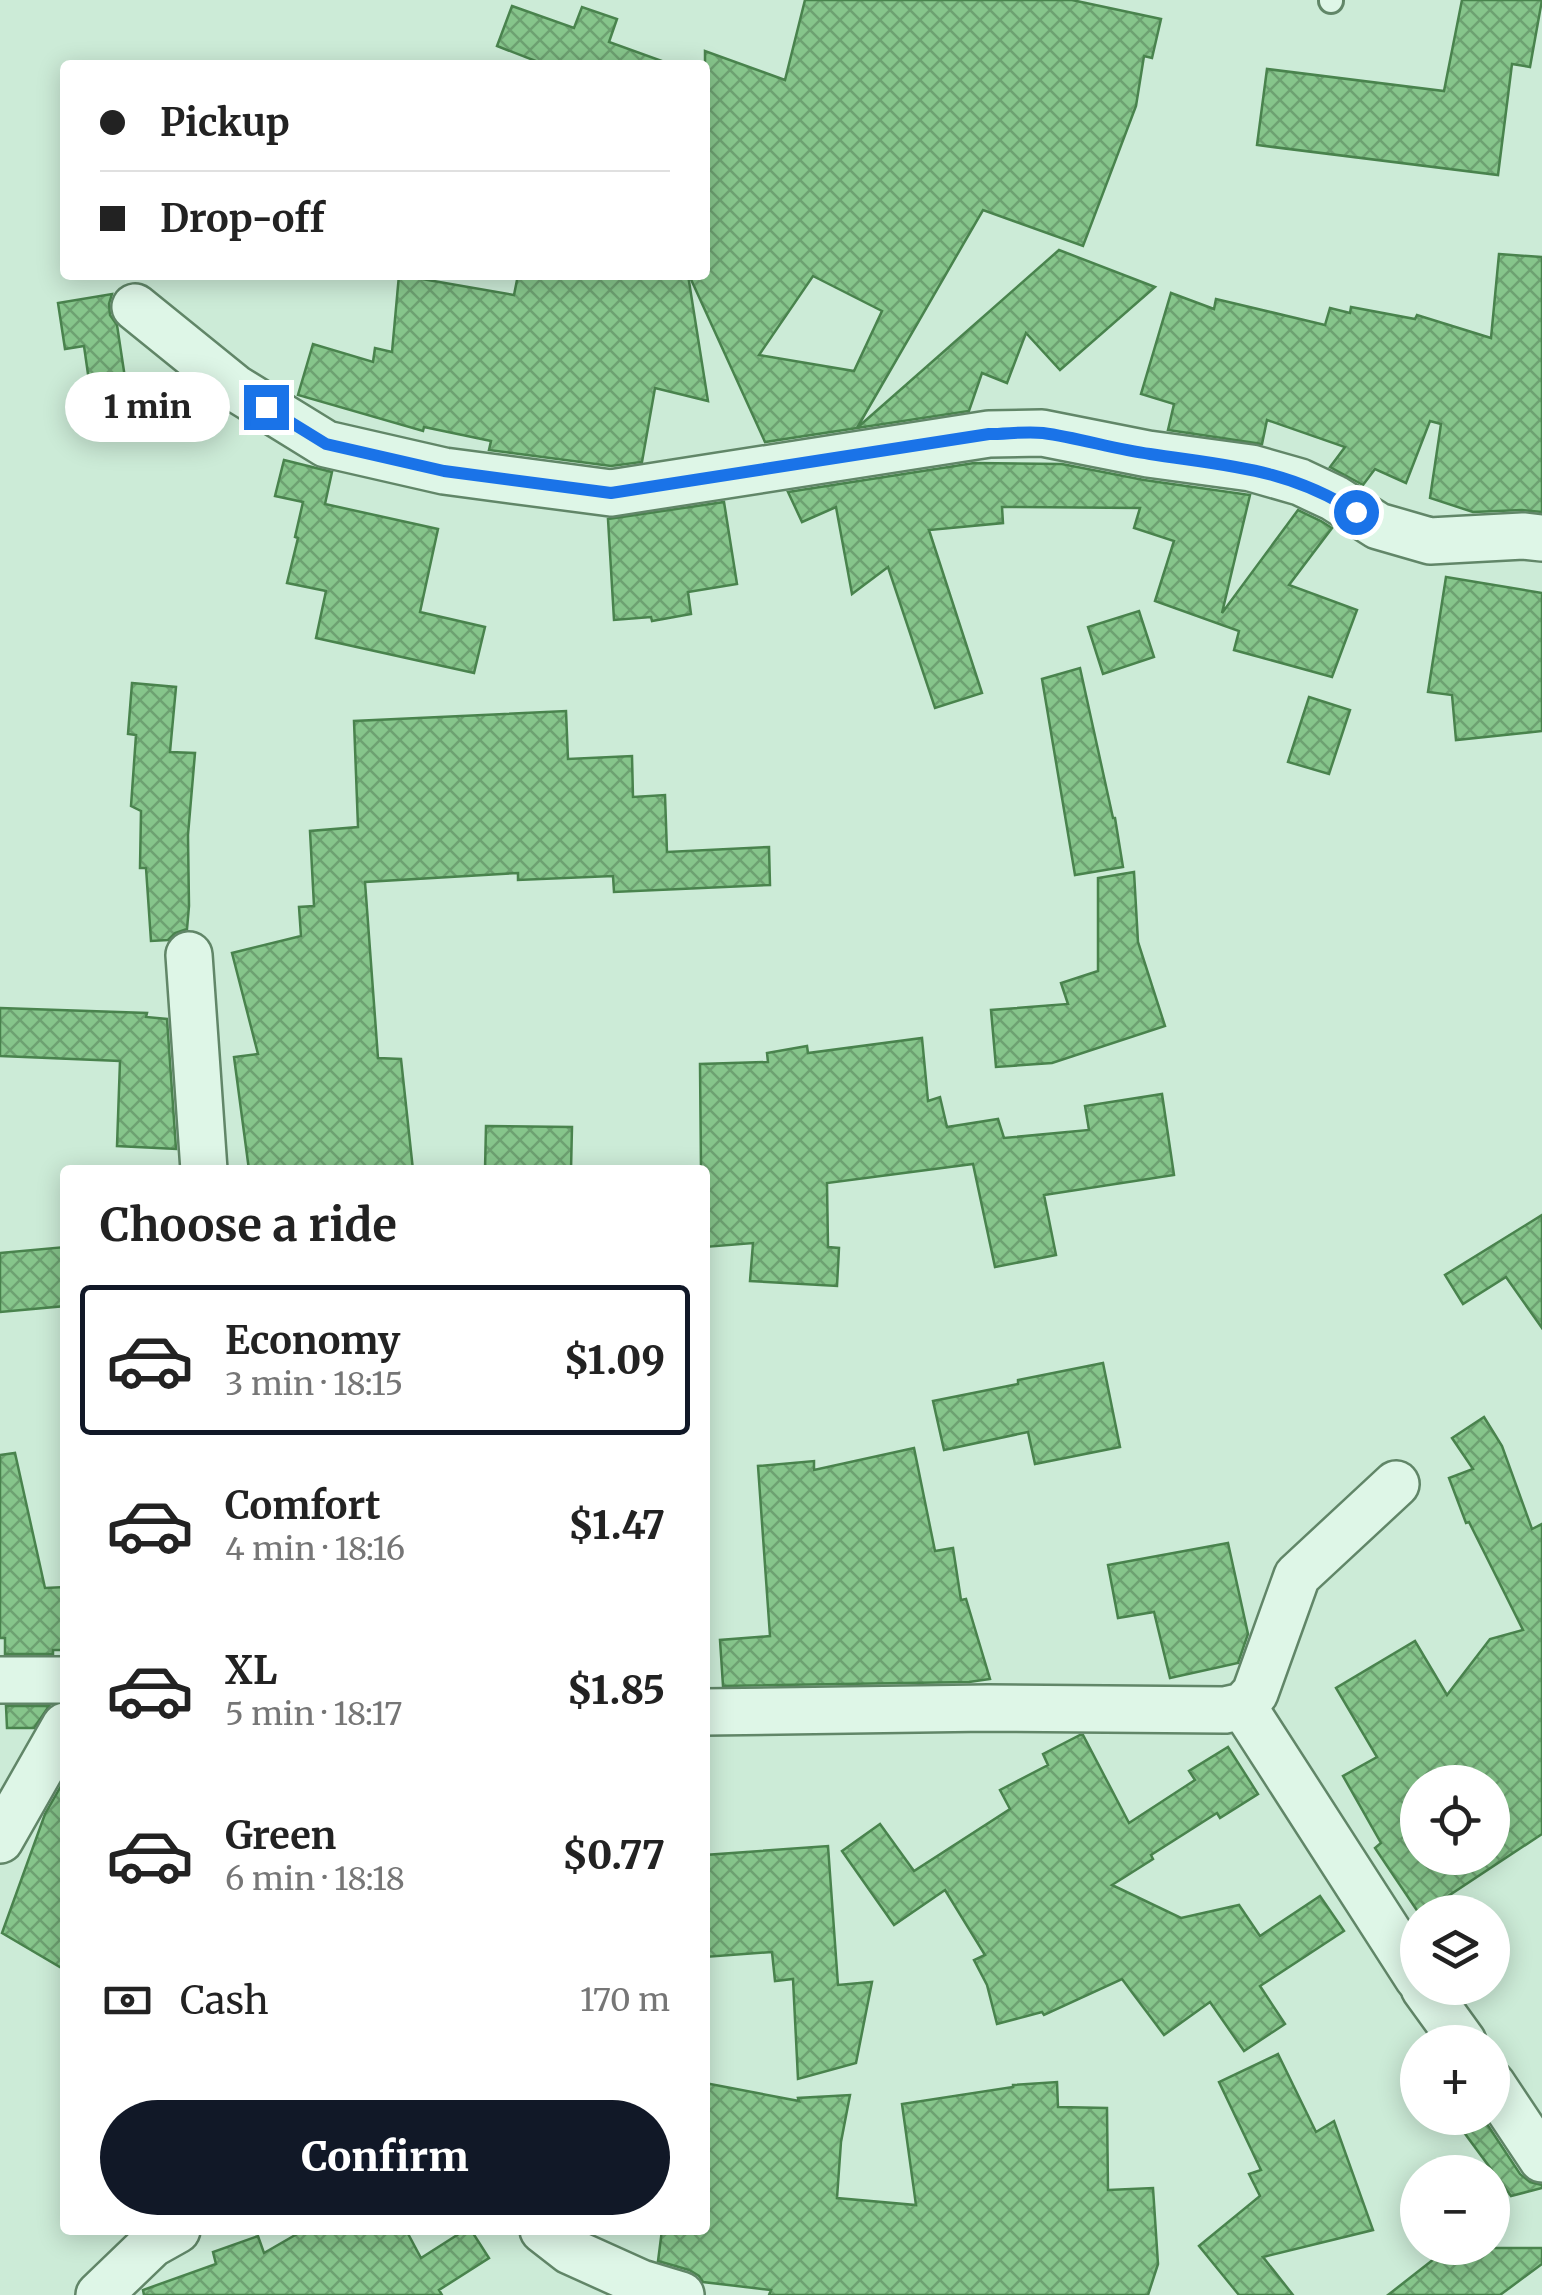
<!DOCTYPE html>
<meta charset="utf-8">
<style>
:root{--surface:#fff;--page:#f2f2f2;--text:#222;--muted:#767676;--line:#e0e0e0;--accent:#111827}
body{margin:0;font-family:Merriweather,serif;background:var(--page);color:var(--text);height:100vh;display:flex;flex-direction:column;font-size:38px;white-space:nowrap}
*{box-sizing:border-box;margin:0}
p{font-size:32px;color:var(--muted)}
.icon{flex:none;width:55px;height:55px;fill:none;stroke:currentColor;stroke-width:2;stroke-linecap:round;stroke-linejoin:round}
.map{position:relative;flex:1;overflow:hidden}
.panel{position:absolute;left:60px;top:1165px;width:650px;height:1070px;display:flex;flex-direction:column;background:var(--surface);border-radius:10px;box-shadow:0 5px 25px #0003}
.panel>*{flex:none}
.top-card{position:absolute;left:60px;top:60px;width:650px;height:220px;border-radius:10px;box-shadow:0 5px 25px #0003;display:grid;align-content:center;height:220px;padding:0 40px;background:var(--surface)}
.buttons{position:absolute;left:1400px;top:1765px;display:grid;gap:20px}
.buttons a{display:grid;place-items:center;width:110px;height:110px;border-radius:50%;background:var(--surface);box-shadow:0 5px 25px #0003;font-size:50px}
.end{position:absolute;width:45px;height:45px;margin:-22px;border:12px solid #1a73e8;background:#fff;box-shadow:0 0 0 5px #fff}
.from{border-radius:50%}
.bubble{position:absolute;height:70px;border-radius:35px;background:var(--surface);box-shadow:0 5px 25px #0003;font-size:32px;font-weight:800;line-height:70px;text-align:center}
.top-card b{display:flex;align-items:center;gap:35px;height:95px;font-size:38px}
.top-card b+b{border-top:2px solid var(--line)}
.top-card i{width:25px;height:25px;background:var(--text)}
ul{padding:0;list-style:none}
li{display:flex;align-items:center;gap:30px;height:150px;margin:0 20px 15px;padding:0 20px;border:5px solid transparent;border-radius:10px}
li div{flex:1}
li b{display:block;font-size:38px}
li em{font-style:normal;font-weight:800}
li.current{border-color:var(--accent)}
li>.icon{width:90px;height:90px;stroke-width:1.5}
h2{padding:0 40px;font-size:45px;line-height:120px}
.pay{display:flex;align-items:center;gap:25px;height:110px;padding:0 40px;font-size:38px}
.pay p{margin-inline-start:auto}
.primary-button{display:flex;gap:20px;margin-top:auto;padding:20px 40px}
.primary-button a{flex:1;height:115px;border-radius:60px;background:var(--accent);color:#fff;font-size:40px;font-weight:800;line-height:115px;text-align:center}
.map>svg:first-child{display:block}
.building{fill:url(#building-cross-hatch);stroke:#49834d;stroke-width:2.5;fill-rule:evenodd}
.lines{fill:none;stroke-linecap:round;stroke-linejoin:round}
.lane-casing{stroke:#618668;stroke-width:28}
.street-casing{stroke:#618668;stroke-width:50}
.lane{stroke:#def6e7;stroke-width:22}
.street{stroke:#def6e7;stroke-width:45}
.route{stroke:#1a73e8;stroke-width:12}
</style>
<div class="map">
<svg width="1542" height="2295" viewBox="0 0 1542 2295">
<defs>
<pattern id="building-cross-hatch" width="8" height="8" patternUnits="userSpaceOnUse" patternTransform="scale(2.5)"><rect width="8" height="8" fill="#86c58b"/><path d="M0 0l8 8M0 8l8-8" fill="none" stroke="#6da171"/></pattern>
</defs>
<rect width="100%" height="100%" fill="#ccebd7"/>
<g class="building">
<path d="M805 0H1072L1161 19 1152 58 1144 56 1136 106 1083 246 983 210 857 428 1059 250 1155 287 1060 370 1026 333 1007 383 982 373 969 411 765 442 689 275H705V51L785 80ZM813 276 882 311 854 371 759 355Z"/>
<path d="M1462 0H1542L1530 67 1512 64 1498 175 1257 145 1267 69 1444 91Z"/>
<path d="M512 6 574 28 582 7 617 19 609 42 662 61 661 65H546L497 46Z"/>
<path d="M1499 254 1542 257V512L1522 510 1473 512 1430 498 1441 424 1430 421 1406 483 1375 469 1363 485 1330 467 1345 447 1267 420 1262 444 1168 430 1174 404 1141 394 1171 293 1214 309 1216 299 1325 325 1330 308 1350 313 1351 307 1415 319 1417 315 1491 338Z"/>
<path d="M399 275 514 295 518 275H688L708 401 655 388 642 462 611 466 489 450 491 441 424 427 423 431 298 395 313 344 373 362 375 348 392 352Z"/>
<path d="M112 294 109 304 110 315 117 325 130 411 94 416 84 346 65 349 58 303Z"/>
<path d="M284 460 332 472 325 504 438 529 420 612 485 627 474 673 316 638 326 591 287 583 298 538 295 537 303 502 275 496Z"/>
<path d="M974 463 1062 464 1144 480 1250 495 1222 613 1298 510 1321 521 1332 528 1289 585 1357 610 1332 677 1234 650 1239 631 1155 601 1174 541 1134 528 1140 508 1002 507 1003 523 929 530 982 693 935 708 888 567 852 594 836 507 802 522 788 492Z"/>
<path d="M724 502 737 584 688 592 691 614 652 621 651 617 614 620 608 519Z"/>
<path d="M1446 577 1542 593V731L1456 740 1452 695 1428 692Z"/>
<path d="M1139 611 1154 657 1103 674 1088 627Z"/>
<path d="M1080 668 1113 818H1115L1123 867 1075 875 1042 679Z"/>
<path d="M132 683 176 687 170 752 195 753 188 835 189 906 187 929 175 933 168 940 151 941 146 868H140L141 811 131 806 136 735 128 734Z"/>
<path d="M1309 697 1350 710 1329 774 1288 762Z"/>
<path d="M566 711 568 759 632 756 633 797 665 795 667 852 769 847 770 885 614 892 613 876 518 880V873L365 882 378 1058 401 1059 413 1170H249L234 1057 258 1054 232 953 301 936 299 907 314 906 310 831 358 827 354 721Z"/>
<path d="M1134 872 1138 942 1165 1026 1052 1063 996 1067 991 1010 1068 1004 1061 983 1098 971V878Z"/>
<path d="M0 1008 147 1013 146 1017 167 1019 176 1149 117 1146 120 1061 0 1056Z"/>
<path d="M922 1038 928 1101 940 1097 947 1127 998 1119 1004 1138 1089 1130 1085 1106 1162 1094 1174 1175 1044 1195 1056 1255 995 1267 973 1164 827 1183 828 1247 839 1248 837 1286 750 1281 753 1243 705 1247V1170H701L700 1064 768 1062 767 1053 807 1046 808 1053Z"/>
<path d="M486 1126 572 1127 571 1170H485Z"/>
<path d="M1542 1215V1328L1506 1277 1463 1304 1445 1275Z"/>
<path d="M65 1247V1306L0 1312V1253Z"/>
<path d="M1103 1363 1120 1447 1035 1464 1028 1432 944 1450 933 1401 1018 1384V1380Z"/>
<path d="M1484 1417 1502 1446 1532 1529 1542 1524V1834L1424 1912H1418L1375 1848 1381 1843 1343 1776 1377 1757 1336 1688 1415 1641 1447 1695 1490 1639 1523 1630 1469 1522 1466 1523 1449 1478 1473 1469 1452 1438ZM1418 1782H1492V1858H1418Z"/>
<path d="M914 1448 935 1551 953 1548 961 1600 966 1599 990 1679 969 1682 723 1686 720 1640 770 1636 758 1466 814 1461V1470Z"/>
<path d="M15 1453 45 1588 65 1587V1650H53V1654H5V1638H0V1455Z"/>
<path d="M1228 1543 1248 1634 1238 1663 1170 1678 1154 1612 1118 1618 1108 1565Z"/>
<path d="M6 1706H49L34 1728H7Z"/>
<path d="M1080 1735H1083L1129 1823 1195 1780 1189 1771 1228 1747 1258 1794 1220 1818 1217 1813 1151 1855 1153 1859 1112 1885 1181 1918 1239 1905 1260 1936 1320 1896 1344 1931 1260 1986 1285 2024 1244 2051 1210 2002 1164 2035 1122 1979 1044 2015 1042 2012 997 2024 987 1985 974 1960 985 1955 945 1890 894 1925 842 1851 880 1824 914 1871 1010 1809 1000 1790 1048 1765 1043 1754Z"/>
<path d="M65 1779V1970L2 1933 45 1814Z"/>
<path d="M828 1846 838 1985 872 1982 856 2063 798 2079 793 1979 775 1981 772 1952 705 1957V1855Z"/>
<path d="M1278 2054 1316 2132 1334 2121 1373 2230 1263 2257 1293 2295H1239L1199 2246 1260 2196 1249 2174 1261 2170 1219 2082Z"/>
<path d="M1057 2082 1058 2107 1107 2108 1108 2190 1153 2188 1158 2264 1148 2295H769L771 2290 703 2282 699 2276 689 2270 658 2261 662 2230H705V2083L799 2101 798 2098 850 2095 841 2142 837 2198 916 2205 902 2104 1013 2087V2085Z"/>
<path d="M1483 2118 1520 2174 1530 2182 1542 2185V2188L1511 2196 1463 2131Z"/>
<path d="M304 2230H406L421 2258 465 2230H471L489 2258 439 2290 442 2295H144L143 2290 216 2264 213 2252 258 2236 264 2253Z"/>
<path d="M1448 2248H1542V2264L1500 2295H1388Z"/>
</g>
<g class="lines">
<defs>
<path id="lane" d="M1331 1V0"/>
<g id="street">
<path d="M135 307 235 388 326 444 444 471 611 493 989 434 1042 433 1148 454 1251 468 1300 482 1334 498 1378 526 1430 541 1523 536 1542 538"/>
<path d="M189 955 204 1170"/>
<path d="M0 1680H65"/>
<path d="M1243 1706 1418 1978"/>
<path d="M705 1712 988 1708 1225 1710 1243 1706 1255 1693 1297 1576 1396 1484"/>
<path d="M0 1840 65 1726"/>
<path d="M1424 1988 1463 2042"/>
<path d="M1492 2084 1542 2159"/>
<path d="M543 2230 570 2251 641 2283 681 2295"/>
<path d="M99 2295 152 2244 177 2230"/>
</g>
</defs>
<use href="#lane" class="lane-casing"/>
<use href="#street" class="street-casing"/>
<use href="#lane" class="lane"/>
<use href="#street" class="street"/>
</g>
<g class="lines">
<path class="route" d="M266 407 326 444 444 471 611 493 989 434C1007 434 1026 431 1043 433 1079 438 1114 449 1150 454 1228 466 1287 468 1356 512"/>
</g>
</svg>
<div class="buttons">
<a><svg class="icon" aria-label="locate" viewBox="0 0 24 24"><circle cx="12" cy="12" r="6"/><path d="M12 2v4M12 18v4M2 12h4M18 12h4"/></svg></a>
<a><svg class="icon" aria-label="layers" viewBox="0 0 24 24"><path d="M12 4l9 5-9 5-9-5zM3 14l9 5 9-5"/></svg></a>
<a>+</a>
<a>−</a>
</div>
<i class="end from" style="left:1356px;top:512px"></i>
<i class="end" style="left:266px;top:407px"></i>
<div class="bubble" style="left:65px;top:372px;width:165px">1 min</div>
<div class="top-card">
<b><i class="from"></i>Pickup</b>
<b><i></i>Drop-off</b>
</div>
<section class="panel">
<h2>Choose a ride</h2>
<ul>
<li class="current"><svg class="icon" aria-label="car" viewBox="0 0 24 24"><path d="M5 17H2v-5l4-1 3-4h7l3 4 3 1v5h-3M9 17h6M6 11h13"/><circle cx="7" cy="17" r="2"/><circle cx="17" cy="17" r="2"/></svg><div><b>Economy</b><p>3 min · 18:15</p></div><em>$1.09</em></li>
<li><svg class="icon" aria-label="car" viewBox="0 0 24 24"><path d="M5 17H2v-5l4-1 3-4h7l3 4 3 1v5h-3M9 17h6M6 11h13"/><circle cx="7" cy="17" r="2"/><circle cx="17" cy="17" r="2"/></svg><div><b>Comfort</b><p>4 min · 18:16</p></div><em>$1.47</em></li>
<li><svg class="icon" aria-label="car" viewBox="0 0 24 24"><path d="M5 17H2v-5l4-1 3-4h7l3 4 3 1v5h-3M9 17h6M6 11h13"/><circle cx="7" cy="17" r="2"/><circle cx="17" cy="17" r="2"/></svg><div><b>XL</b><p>5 min · 18:17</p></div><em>$1.85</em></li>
<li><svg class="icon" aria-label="car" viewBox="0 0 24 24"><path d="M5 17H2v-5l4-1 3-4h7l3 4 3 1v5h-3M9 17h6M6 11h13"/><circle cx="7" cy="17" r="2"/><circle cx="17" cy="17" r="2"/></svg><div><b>Green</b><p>6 min · 18:18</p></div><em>$0.77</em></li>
</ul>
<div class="pay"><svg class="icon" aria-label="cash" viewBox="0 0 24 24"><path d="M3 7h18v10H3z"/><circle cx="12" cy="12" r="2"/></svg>Cash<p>170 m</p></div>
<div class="primary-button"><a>Confirm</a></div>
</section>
</div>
